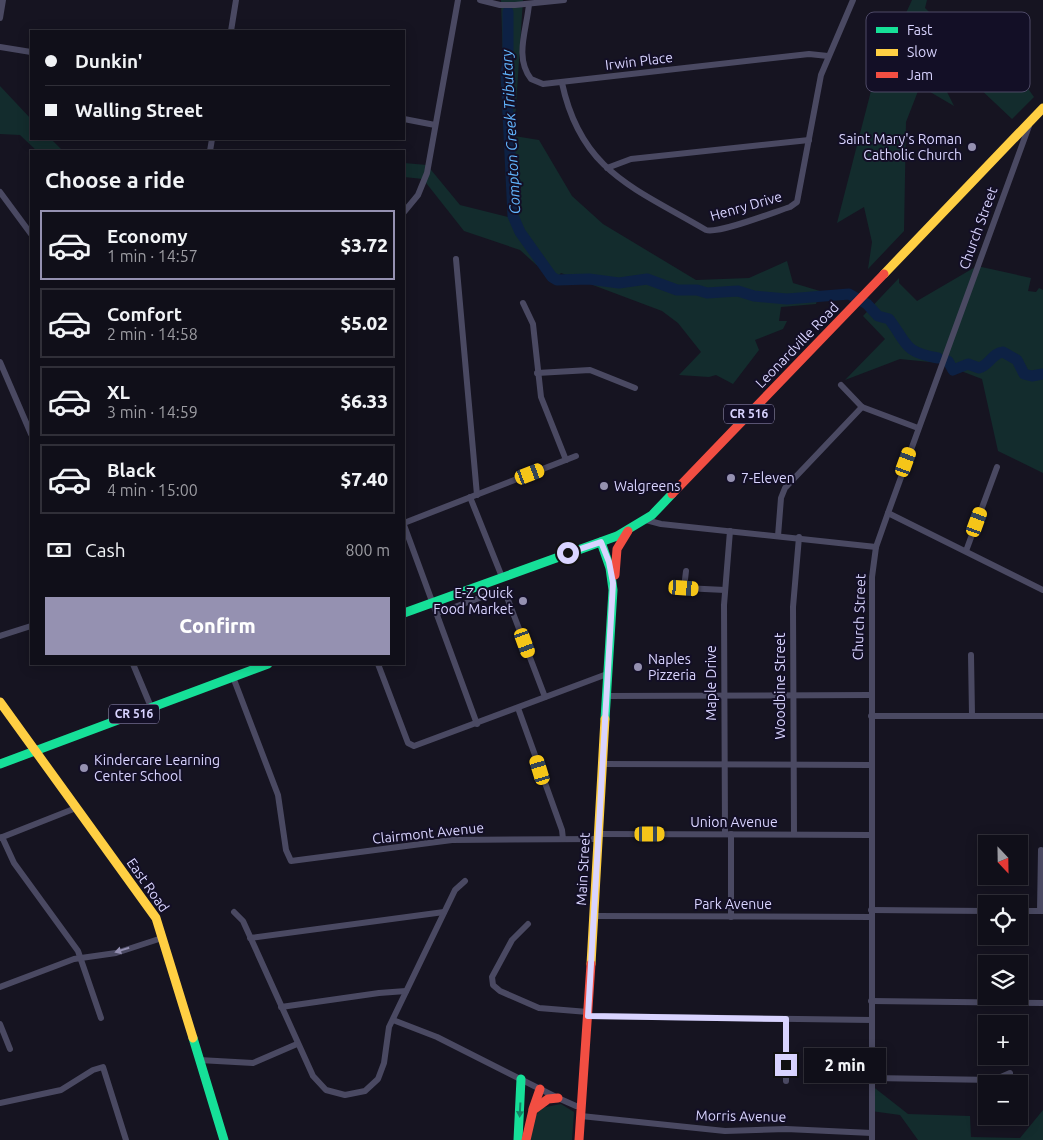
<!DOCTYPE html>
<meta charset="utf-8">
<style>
:root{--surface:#100f19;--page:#191822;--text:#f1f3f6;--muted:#9c9ca2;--line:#302f38;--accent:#9591b1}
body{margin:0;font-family:Ubuntu,sans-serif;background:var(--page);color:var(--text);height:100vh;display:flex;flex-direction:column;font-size:19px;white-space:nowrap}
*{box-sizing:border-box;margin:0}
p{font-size:16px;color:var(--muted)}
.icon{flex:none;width:28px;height:28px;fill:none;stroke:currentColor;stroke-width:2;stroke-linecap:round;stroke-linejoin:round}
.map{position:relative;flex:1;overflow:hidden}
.sheet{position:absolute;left:30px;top:150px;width:375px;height:515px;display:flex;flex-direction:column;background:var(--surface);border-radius:0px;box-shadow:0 2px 12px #0003,0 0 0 1px var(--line)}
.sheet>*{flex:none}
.top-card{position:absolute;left:30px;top:30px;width:375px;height:110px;border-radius:0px;box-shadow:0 2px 12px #0003,0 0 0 1px var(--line);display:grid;align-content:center;height:110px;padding:0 15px;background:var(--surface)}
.needle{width:32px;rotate:158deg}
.buttons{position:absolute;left:978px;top:835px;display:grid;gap:10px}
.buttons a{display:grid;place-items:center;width:50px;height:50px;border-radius:0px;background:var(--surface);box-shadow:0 2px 12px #0003,0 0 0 1px var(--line);font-size:25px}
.end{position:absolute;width:22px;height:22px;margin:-11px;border:6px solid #d9d4ff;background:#111;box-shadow:0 0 0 2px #111}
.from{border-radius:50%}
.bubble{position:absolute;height:35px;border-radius:0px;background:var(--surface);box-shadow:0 2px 12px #0003,0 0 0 1px var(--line);font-size:16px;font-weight:800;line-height:35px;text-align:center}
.car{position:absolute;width:15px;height:30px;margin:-15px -8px;border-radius:6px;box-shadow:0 0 4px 1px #0007;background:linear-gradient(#f5c518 24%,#345 0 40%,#f5c518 0 76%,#345 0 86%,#f5c518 0)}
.top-card b{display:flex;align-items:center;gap:18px;height:48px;font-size:19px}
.top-card b+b{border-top:1px solid var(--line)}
.top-card i{width:12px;height:12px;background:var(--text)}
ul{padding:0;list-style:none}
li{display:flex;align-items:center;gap:15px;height:70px;margin:0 10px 8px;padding:0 5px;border:2px solid var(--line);border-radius:0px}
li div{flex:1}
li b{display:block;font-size:19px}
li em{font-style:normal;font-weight:800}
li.active{border-color:var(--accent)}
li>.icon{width:45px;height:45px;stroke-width:1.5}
h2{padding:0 15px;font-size:22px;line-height:60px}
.pay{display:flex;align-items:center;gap:12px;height:55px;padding:0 15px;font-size:19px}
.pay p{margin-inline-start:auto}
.button{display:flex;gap:10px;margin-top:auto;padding:10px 15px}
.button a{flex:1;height:58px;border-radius:0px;background:var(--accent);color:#fff;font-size:20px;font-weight:800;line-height:58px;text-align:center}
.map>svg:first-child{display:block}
.green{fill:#132c2d}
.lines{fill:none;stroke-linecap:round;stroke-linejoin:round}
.river{stroke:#0d2144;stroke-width:11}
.street{stroke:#4a4962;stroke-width:6}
.fast{stroke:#16e098;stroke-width:9}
.slow{stroke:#ffcf43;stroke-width:9}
.jam{stroke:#f24e42;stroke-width:9}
.oneway{fill:#928eb0}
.oneway2{fill:#158265}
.route{stroke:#d9d4ff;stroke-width:6}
.poi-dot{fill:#9591b1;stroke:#130f26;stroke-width:2}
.labels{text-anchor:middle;stroke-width:4;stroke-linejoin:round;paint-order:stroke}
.shield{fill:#130f26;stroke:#9e99be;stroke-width:1}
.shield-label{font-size:12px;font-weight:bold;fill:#d9d4ff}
.street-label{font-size:14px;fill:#d9d4ff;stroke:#130f26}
.poi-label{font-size:14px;fill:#d9d4ff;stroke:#130f26;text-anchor:start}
.water-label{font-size:15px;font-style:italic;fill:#62b6ff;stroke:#130f26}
.key{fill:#130f26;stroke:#4e4a67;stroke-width:1}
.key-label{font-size:14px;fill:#d9d4ff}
</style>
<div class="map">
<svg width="1043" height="1140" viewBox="0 0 1043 1140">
<rect width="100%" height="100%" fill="#161421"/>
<g class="green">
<path d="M501 0H523L514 136 539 140 572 196 603 224 696 280 749 278 787 261 793 283 820 291 816 304 781 307 779 321H787L783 329 755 340 759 350 733 384 716 375 709 377 679 375 701 352 678 323 662 311 561 273 554 281 520 250 464 231 423 179 404 177V163L427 165 460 205 508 217Z"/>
<path d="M912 0H927L925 8 942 25 1024 48 1014 69 1034 97 1012 119 959 69 943 84 954 106 920 86 906 122 904 231 868 269 872 242 864 207 837 223 872 87Z"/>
<path d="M0 86 31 119V139H51L63 151H37L20 135 0 134Z"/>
<path d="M977 266 1031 278 1028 291 1036 292 1039 288 1043 290V473L998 451 982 379 940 363 900 359 845 380 885 339 863 316 899 278V283L917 301Z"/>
<path d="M871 1085 908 1114 970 1116 971 1137 1020 1138 1043 1110V1140H918L900 1115 871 1111Z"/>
<path d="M561 1104 574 1112 572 1140H528L533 1120 541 1108Z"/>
</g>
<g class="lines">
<g class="river">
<path d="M508 12V63L506 73 513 216 520 232 552 277 557 280 589 279 619 283 647 279 677 290H697L707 293 738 291 754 296 787 299 849 294 867 304 878 316 889 319C908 344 903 352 938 358"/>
<path d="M948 361 953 370 968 364 979 368C990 365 992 353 1003 352L1017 360 1024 374 1032 376 1043 374"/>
</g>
<g class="street">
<path d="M480 0 500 5H515L564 0"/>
<path d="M529 4C527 29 514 57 531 79L543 84 809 54 828 56"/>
<path d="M0 18 3 0"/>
<path d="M231 31 236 0"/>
<path d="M0 47 31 52"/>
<path d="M562 83C581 172 635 188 706 230 719 234 774 212 790 207L797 202 821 75 853 0"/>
<path d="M404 119 435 125"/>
<path d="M210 151 212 139"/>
<path d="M607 168 631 159 809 140"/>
<path d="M0 192 31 234"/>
<path d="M404 212 418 195 427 173 458 0"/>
<path d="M456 259 477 495"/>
<path d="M523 303 533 324 541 397 566 460"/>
<path d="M0 362 31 434"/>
<path d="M537 373 590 370 635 388"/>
<path d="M841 385 862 407 918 428"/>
<path d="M470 497 502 577"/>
<path d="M888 513 1043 590"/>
<path d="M646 520 661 524 876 547"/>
<path d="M404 523 576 456"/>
<path d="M404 525 477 724"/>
<path d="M778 536 781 498 785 488 862 407"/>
<path d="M966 551 997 467"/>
<path d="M686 571 684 588 725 590"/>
<path d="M438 613 496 592H505L545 697"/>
<path d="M0 636 31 626"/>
<path d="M971 655 972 715"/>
<path d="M133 664 151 707"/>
<path d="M378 664 408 743 414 746 607 674"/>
<path d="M233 677 278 795 286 850 291 861 452 840 598 839"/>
<path d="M606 696 870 695"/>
<path d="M518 708 562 830 563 839"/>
<path d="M871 716H1043"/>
<path d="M602 764 870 765"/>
<path d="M598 834 870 835"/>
<path d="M725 834 724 605 730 531"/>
<path d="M794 834 793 607 799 537"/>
<path d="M2 837 14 863 78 951 101 1018"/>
<path d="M0 838 76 808"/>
<path d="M871 910 986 911"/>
<path d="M1019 911H1043"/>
<path d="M1040 911 1041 850"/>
<path d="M234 912 243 921 313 1076 326 1090 345 1095 365 1091 378 1079 384 1063 389 1027 455 890 465 881"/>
<path d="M594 916 871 917"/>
<path d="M731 917V834"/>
<path d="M528 924 512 940 492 977 493 985 500 991 539 1008 588 1012"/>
<path d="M250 938 444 912"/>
<path d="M0 987 74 959 116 953 162 938"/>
<path d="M871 1001 1043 1003"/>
<path d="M281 1007 379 993 406 991"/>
<path d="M588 1016 872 1020"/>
<path d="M393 1020 437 1037 558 1098 576 1106H582"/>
<path d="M0 1024 10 1049"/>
<path d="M199 1060 253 1063 297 1044"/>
<path d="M872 1078 994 1080 1010 1073"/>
<path d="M786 1081V1019"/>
<path d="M0 1103 61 1090 93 1070 103 1067 126 1140"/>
<path d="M581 1116 725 1131 786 1129 872 1133"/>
<path d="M872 1140V577L876 547 888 513 1029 126"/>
</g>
<g class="fast">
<path d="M601 542 610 568 613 590 605 719"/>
<path d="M404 613 617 536 652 515 672 494"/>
<path d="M0 764 268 664"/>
<path d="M193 1038 224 1140"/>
<path d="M518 1140 521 1079"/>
</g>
<g class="slow">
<path d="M884 274 1043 108"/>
<path d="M0 702 156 918 193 1038"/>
<path d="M591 964 605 719"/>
</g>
<g class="jam">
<path d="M672 494 884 274"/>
<path d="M615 575 617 549 628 531"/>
<path d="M533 1109 540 1089"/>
<path d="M526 1140 533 1110 548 1099 558 1098"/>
<path d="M579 1140 591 964"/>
</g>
</g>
<defs><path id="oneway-solid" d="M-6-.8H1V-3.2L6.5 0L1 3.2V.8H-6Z" transform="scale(1.25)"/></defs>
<use class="oneway" href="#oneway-solid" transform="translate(122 950) rotate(163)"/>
<use class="oneway2" href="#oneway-solid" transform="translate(520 1110) rotate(93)"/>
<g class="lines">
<path class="route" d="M568 553 601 542 609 562 613 583 588 1016 786 1019V1065"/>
</g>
<g class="poi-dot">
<circle cx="972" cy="147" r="5"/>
<circle cx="731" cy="478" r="5"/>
<circle cx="604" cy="486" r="5"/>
<circle cx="523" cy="601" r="5"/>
<circle cx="638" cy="667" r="5"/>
<circle cx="84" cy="768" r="5"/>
</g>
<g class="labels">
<g class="shield">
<rect x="724" y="404.5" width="50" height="19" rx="4"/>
<rect x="109" y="704.5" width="50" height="19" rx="4"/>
</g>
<g class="shield-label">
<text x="749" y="418">CR 516</text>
<text x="134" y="718">CR 516</text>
</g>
<g class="street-label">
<text transform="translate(639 61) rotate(-7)" y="5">Irwin Place</text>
<text transform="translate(746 206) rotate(-16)" y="5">Henry Drive</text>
<text transform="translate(978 228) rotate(-70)" y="5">Church Street</text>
<text transform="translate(797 345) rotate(-46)" y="5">Leonardville Road</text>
<text transform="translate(859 617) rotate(-88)" y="5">Church Street</text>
<text transform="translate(711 683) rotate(-90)" y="5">Maple Drive</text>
<text transform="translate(780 686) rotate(-90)" y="5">Woodbine Street</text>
<text x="734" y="827">Union Avenue</text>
<text transform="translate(428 833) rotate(-6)" y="5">Clairmont Avenue</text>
<text transform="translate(583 869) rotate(-87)" y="5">Main Street</text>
<text transform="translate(148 885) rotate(55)" y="5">East Road</text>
<text x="733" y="909">Park Avenue</text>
<text transform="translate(741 1116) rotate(1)" y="5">Morris Avenue</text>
</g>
<g class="poi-label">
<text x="962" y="144" text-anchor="end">Saint Mary's Roman<tspan x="962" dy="16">Catholic Church</tspan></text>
<text x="741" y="483">7-Eleven</text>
<text x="614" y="491">Walgreens</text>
<text x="513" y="598" text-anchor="end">E-Z Quick<tspan x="513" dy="16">Food Market</tspan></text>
<text x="648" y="664">Naples<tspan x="648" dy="16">Pizzeria</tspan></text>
<text x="94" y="765">Kindercare Learning<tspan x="94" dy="16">Center School</tspan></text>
</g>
<g class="water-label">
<text transform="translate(511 132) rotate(-93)" y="5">Compton Creek Tributary</text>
</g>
</g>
<rect x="866" y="12" width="164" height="80" rx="8" class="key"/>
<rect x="876" y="27" width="22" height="6" fill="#16e098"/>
<rect x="876" y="49" width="22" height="7" fill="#ffcf43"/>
<rect x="876" y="72" width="22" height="6" fill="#f24e42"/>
<g class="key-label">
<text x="907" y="35">Fast</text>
<text x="907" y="57">Slow</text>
<text x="907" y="80">Jam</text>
</g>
</svg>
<div class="buttons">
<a><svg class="needle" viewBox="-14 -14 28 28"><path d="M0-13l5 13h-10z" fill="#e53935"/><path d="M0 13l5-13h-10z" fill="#9c9ca2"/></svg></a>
<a><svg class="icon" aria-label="locate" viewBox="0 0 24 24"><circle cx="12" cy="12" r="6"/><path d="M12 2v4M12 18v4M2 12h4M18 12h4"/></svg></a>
<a><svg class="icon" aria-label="layers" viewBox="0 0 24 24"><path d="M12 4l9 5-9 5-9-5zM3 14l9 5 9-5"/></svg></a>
<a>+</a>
<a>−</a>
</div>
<i class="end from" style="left:568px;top:553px"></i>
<i class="end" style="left:786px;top:1065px"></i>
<div class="bubble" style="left:804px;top:1048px;width:82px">2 min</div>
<i class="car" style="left:906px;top:462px;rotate:20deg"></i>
<i class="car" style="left:530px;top:474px;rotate:69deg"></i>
<i class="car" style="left:977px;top:522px;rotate:20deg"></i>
<i class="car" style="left:684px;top:588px;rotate:94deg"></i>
<i class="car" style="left:525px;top:643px;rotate:160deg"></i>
<i class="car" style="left:540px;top:770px;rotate:343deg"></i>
<i class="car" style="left:650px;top:834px;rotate:90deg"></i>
<div class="top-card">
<b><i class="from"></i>Dunkin'</b>
<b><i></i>Walling Street</b>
</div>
<section class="sheet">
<h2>Choose a ride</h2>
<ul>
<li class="active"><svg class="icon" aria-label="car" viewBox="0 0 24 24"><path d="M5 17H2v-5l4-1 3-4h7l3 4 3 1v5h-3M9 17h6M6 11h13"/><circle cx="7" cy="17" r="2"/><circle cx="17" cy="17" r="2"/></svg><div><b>Economy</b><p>1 min · 14:57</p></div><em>$3.72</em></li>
<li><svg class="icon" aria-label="car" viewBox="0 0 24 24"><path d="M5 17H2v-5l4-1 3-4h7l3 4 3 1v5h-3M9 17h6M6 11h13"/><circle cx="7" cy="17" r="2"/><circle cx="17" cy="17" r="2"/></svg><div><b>Comfort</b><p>2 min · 14:58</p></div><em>$5.02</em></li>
<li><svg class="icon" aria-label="car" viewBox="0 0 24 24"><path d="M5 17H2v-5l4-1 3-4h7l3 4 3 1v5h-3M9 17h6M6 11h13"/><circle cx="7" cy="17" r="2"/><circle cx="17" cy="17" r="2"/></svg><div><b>XL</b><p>3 min · 14:59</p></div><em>$6.33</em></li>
<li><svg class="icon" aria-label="car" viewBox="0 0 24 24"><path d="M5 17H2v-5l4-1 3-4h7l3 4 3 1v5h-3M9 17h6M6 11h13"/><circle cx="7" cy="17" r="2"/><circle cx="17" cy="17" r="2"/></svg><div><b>Black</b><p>4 min · 15:00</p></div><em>$7.40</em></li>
</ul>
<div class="pay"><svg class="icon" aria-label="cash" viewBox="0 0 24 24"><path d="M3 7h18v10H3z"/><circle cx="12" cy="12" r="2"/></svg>Cash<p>800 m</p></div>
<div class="button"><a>Confirm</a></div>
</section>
</div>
